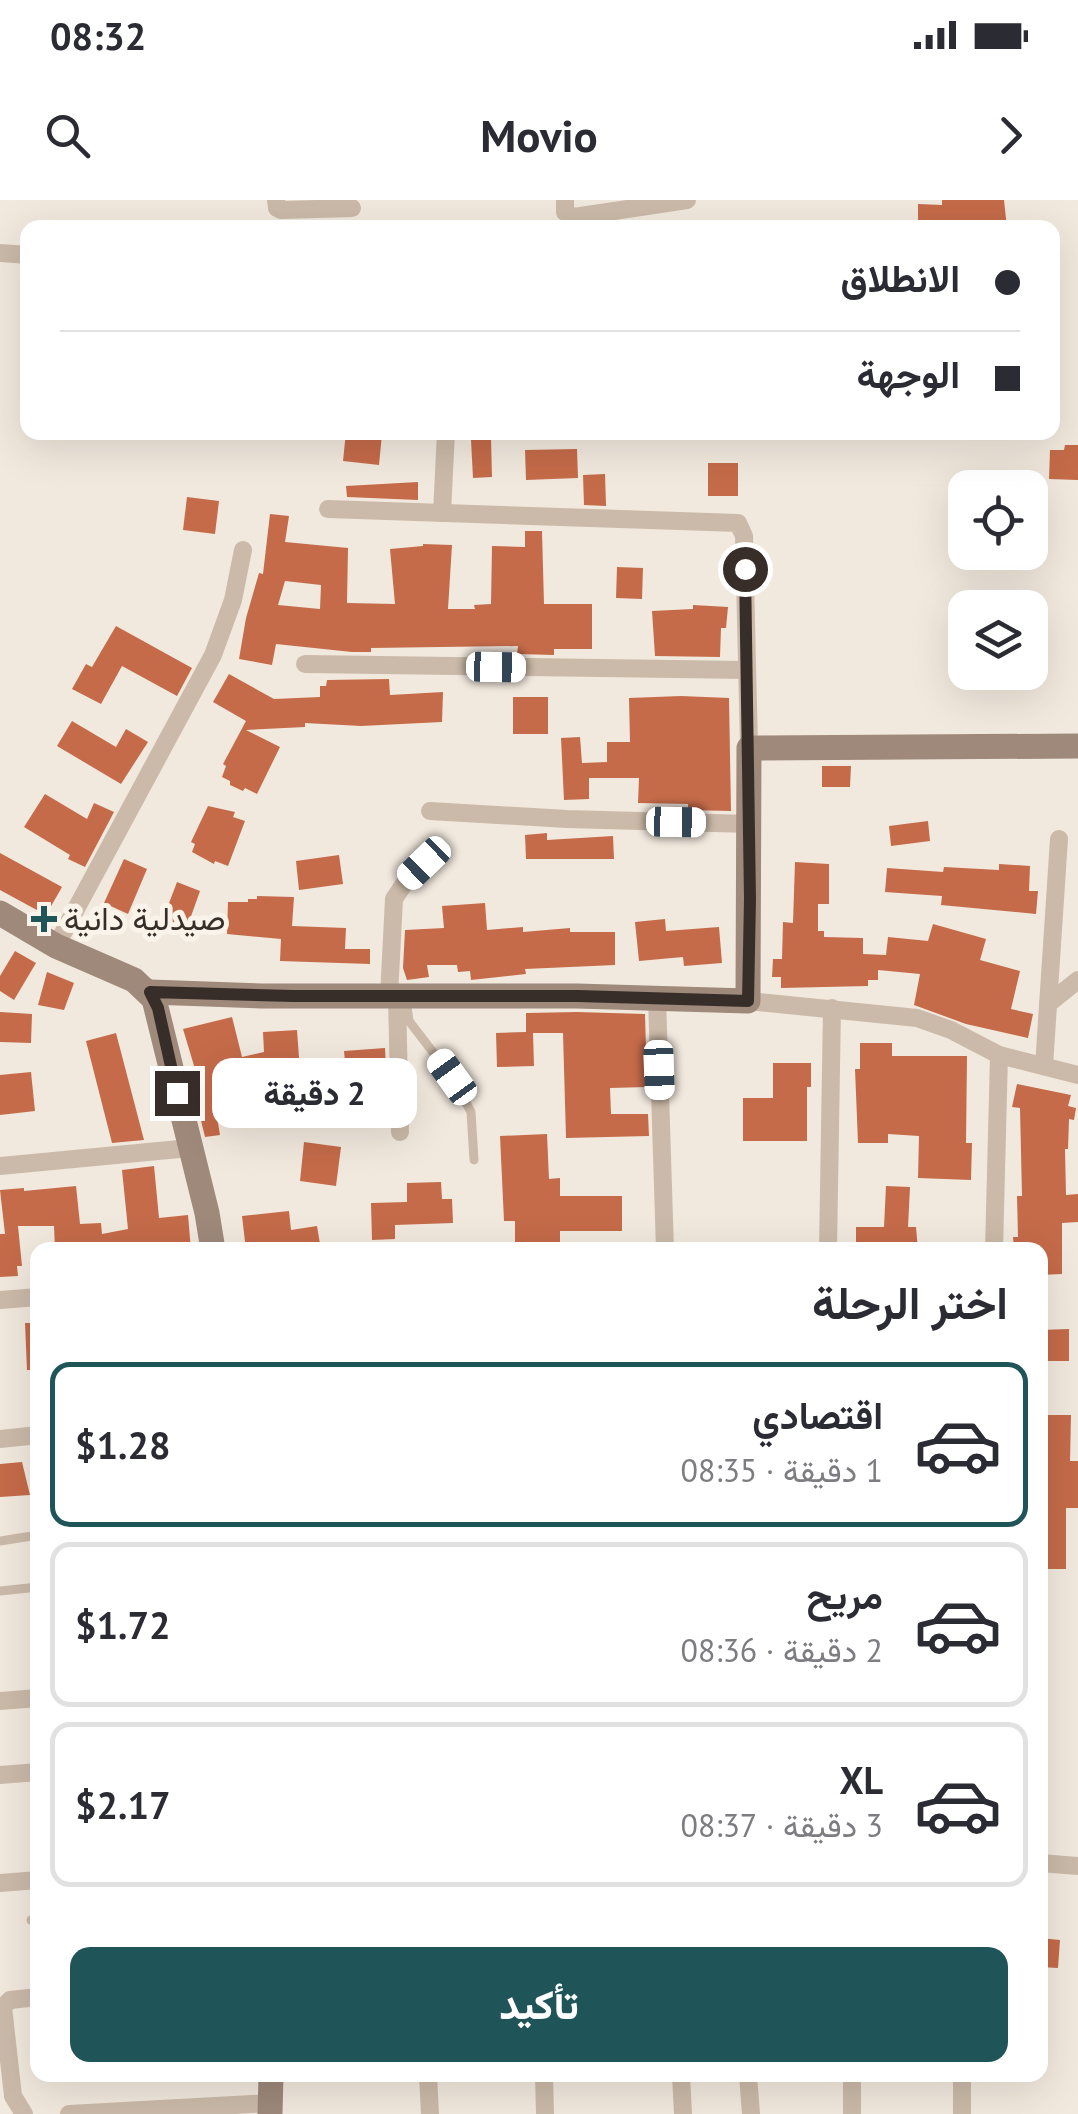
<!DOCTYPE html>
<html lang="ar">
<meta charset="utf-8">
<style>
:root{--surface:#fff;--page:#f7f7f7;--text:#2b2b33;--muted:#7c7c81;--line:#e1e1e2;--accent:#1f5459}
body{margin:0;font-family:"PT Sans",Vazirmatn,sans-serif;background:var(--page);color:var(--text);direction:rtl;height:100vh;display:flex;flex-direction:column;font-size:38px;white-space:nowrap}
*{box-sizing:border-box;margin:0}
p{font-size:32px;color:var(--muted)}
.icon{flex:none;width:55px;height:55px;fill:none;stroke:currentColor;stroke-width:2;stroke-linecap:round;stroke-linejoin:round}
.map{position:relative;flex:1;overflow:hidden;direction:ltr}
.drawer{position:absolute;left:30px;top:1042px;width:1018px;height:840px;display:flex;flex-direction:column;background:var(--surface);border-radius:20px;box-shadow:0 10px 40px #0002;direction:rtl}
.drawer>*{flex:none}
.banner{position:absolute;left:20px;top:20px;width:1040px;height:220px;border-radius:20px;box-shadow:0 10px 40px #0002;direction:rtl;display:grid;align-content:center;height:220px;padding:0 40px;background:var(--surface)}
.buttons{position:absolute;left:948px;top:270px;display:grid;gap:20px}
.buttons a{display:grid;place-items:center;width:100px;height:100px;border-radius:20px;background:var(--surface);box-shadow:0 10px 40px #0002;font-size:50px}
.end{position:absolute;width:45px;height:45px;margin:-22px;border:12px solid #382e29;background:#fff;box-shadow:0 0 0 5px #fff}
.from{border-radius:50%}
.bubble{position:absolute;height:70px;border-radius:20px;background:var(--surface);box-shadow:0 10px 40px #0002;font-size:32px;font-weight:800;line-height:70px;text-align:center;direction:rtl}
.car{position:absolute;width:30px;height:60px;margin:-30px -15px;border-radius:12px;box-shadow:0 0 8px 2px #0007;background:linear-gradient(#fff 24%,#345 0 40%,#fff 0 76%,#345 0 86%,#fff 0)}
.banner b{display:flex;align-items:center;gap:35px;height:95px;font-size:38px}
.banner b+b{border-top:2px solid var(--line)}
.banner i{width:25px;height:25px;background:var(--text)}
ul{padding:0;list-style:none}
li{display:flex;align-items:center;gap:30px;height:165px;margin:0 20px 15px;padding:0 20px;border:5px solid var(--line);border-radius:20px}
li div{flex:1}
li b{display:block;font-size:38px}
li em{font-style:normal;font-weight:800}
li.selected{border-color:var(--accent)}
li>.icon{width:90px;height:90px;stroke-width:1.5}
h2{padding:0 40px;font-size:45px;line-height:120px}
.primary-button{display:flex;gap:20px;margin-top:auto;padding:20px 40px}
.primary-button a{flex:1;height:115px;border-radius:20px;background:var(--accent);color:#fff;font-size:40px;font-weight:800;line-height:115px;text-align:center}
.status{display:flex;justify-content:space-between;align-items:center;height:70px;padding:0 50px;background:var(--surface);direction:ltr}
.status svg{height:28px;fill:currentColor}
header{display:flex;justify-content:space-between;align-items:center;height:130px;padding:0 40px;background:var(--surface);font-size:45px;font-weight:800}
.map>svg:first-child{display:block}
.building{fill:#c56b49;fill-rule:evenodd}
.lines{fill:none;stroke-linecap:round;stroke-linejoin:round}
.lane{stroke:#cbbaa9;stroke-width:9}
.street{stroke:#cbbaa9;stroke-width:18}
.secondary{stroke:#9e897b;stroke-width:25}
.route{stroke:#382e29;stroke-width:12}
.poi-dot{fill:#1f5459;stroke:#faf3ea;stroke-width:4}
.labels{text-anchor:middle;stroke-width:10;stroke-linejoin:round;paint-order:stroke}
.poi-label{font-size:32px;fill:#382e29;stroke:#faf3ea;text-anchor:start}
</style>
<div class="status"><b>08:32</b><svg viewBox="0 0 49 12"><path d="M0 12V9h3v3zM5 12V6h3v6zM10 12V3h3v9zM15 12V0h3v12zM26 1h20v11H26zM47 4h2v5h-2z"/></svg></div>
<header><svg class="icon" aria-label="forward" viewBox="0 0 24 24"><path d="M9 5l7 7-7 7"/></svg>Movio<svg class="icon" aria-label="search" viewBox="0 0 24 24"><circle cx="10" cy="10" r="6"/><path d="M15 15l6 6"/></svg></header>
<div class="map">
<svg width="1078" height="1914" viewBox="0 0 1078 1914">
<rect width="100%" height="100%" fill="#f2e9de"/>
<g class="building">
<path d="M942 0H1004L1007 28H918V4L942 5Z"/>
<path d="M346 232 382 234 379 265 343 261Z"/>
<path d="M491 239 492 277 473 278 471 240Z"/>
<path d="M1065 245H1078V280L1049 279 1050 250H1064Z"/>
<path d="M577 249 578 278 526 280 525 250Z"/>
<rect x="708" y="263" width="30" height="33"/>
<path d="M605 274 606 306 584 305 583 275Z"/>
<path d="M418 282V300L347 297 346 286Z"/>
<path d="M187 297 219 301 215 334 183 330Z"/>
<path d="M270 314 289 316 285 342 348 348 347 403 395 404 390 349 423 346V344L452 345 448 409H475L474 405 491 404 492 346 525 347V331H542L544 404H592V449H554V455L517 454 518 446 371 448V452H352L276 444 272 465 239 459 246 418 259 373 263 374ZM285 381 321 385 320 409 278 405Z"/>
<path d="M617 367 643 368 642 399 616 398Z"/>
<path d="M693 405 728 407 726 428H721L720 457 655 456 652 411 693 409Z"/>
<path d="M116 426 192 468 177 496 122 466 101 504 72 489 86 464 92 467Z"/>
<path d="M229 474 274 499 320 497V486H326L327 480 389 479 390 495 443 492 442 522 361 526 305 523V527L246 530 280 547 257 594 245 588 243 591 230 585V581L222 577 226 566 223 564 246 521 213 502Z"/>
<path d="M681 496 729 498 731 611 688 610V604L638 603 639 578H589V599L564 600 561 538 580 537 582 563 607 562V542H630L629 498Z"/>
<rect x="513" y="497" width="35" height="37"/>
<path d="M72 521 116 547 126 529 148 542 121 584 57 546Z"/>
<path d="M822 566H851L850 587H822Z"/>
<path d="M45 594 87 619 94 603 114 612 85 667 68 659 70 655 24 627Z"/>
<path d="M208 606 235 612 233 617 245 621 228 666 215 661 214 664 192 652 195 644 191 642Z"/>
<path d="M928 621 930 641 891 646 889 626Z"/>
<path d="M547 633V640L613 636 614 659H526L525 635Z"/>
<path d="M0 653 62 687 46 715 0 690Z"/>
<path d="M339 655 343 684 299 690 296 661Z"/>
<path d="M124 659 147 669 128 714 104 703Z"/>
<path d="M795 662 829 664V704H818V731H824V737L863 738V754L886 755 888 737 928 741 933 724 986 739 980 760 1020 771 1011 809 1033 814 1028 838 966 824 914 805 920 774 878 770V780H868V786L781 788V777H772L773 759H782L783 722 793 723Z"/>
<path d="M999 664 1030 666 1029 691H1038L1036 714 941 705 942 696 885 692 887 668 943 672 944 667 999 670Z"/>
<path d="M177 682 200 691 184 736 160 727Z"/>
<path d="M257 696 294 697 292 726 346 728 345 749H370V764L280 761 281 739 227 734 228 702H248V699H257Z"/>
<path d="M485 703 487 730 523 727V732L570 728V732H615V765L525 769 526 774 471 780 470 771 458 772 457 765H427L429 777 407 780 403 768 405 730 444 728 442 706Z"/>
<path d="M665 719 666 731 719 727 722 763 684 766 683 757 639 761 635 722Z"/>
<path d="M15 751 36 763 14 800 0 791V776Z"/>
<path d="M47 772 74 783 64 810 38 805Z"/>
<path d="M0 812 32 814 31 843 0 842Z"/>
<path d="M577 812 645 814 647 887 610 888 611 914H648L649 936 566 938 563 833H533L534 866 497 867 496 833 526 832V813Z"/>
<path d="M232 817 242 857 264 852 263 832 297 830 300 871 242 874 249 904 216 911 220 935 205 937 191 880 198 879 183 829Z"/>
<path d="M116 833 144 940 112 943 86 841Z"/>
<path d="M860 843H892V856H967L966 943H972L971 980 918 978 919 936 888 934V943H858L855 869H860Z"/>
<path d="M385 848 386 869 346 872 344 851Z"/>
<path d="M773 863H811V887H807V941H743V898H773Z"/>
<path d="M31 872 35 911 0 915V875Z"/>
<path d="M1017 884 1071 895 1068 906 1076 908 1074 920 1069 919 1068 949H1065L1066 995 1078 994V1022L1062 1023V1074L1040 1075V1050H1014L1013 1037H1018L1017 996H1022L1020 908 1012 907Z"/>
<path d="M547 934 549 979 560 978V996H622V1031H560V1050H515V1021H504L500 936Z"/>
<path d="M304 942 341 947 336 986 300 981Z"/>
<path d="M154 966 159 1018 188 1015 191 1050H55L54 1026H18L22 1066H17L18 1076 0 1077V1034H5L0 990 24 988V991L76 986 80 1024 101 1023 102 1034 128 1029 122 970Z"/>
<path d="M441 982 442 999H452L453 1023 395 1025V1039L372 1040 371 1003 407 1002V983Z"/>
<path d="M886 986 910 987 908 1027H916L918 1050H856V1027H884Z"/>
<path d="M289 1011 291 1030 317 1026 321 1050H246L242 1016Z"/>
<path d="M25 1123H38V1170H27Z"/>
<path d="M1069 1129V1161H1040V1130Z"/>
<path d="M1040 1215H1071L1070 1261H1078V1308H1066V1369H1040Z"/>
<path d="M22 1262 30 1295 0 1297V1264Z"/>
<path d="M1040 1738 1060 1740 1058 1768 1040 1767Z"/>
</g>
<g class="lines">
<g class="lane">
<path d="M406 799 409 821 452 877 471 912 474 960"/>
<path d="M0 1341 38 1335"/>
<path d="M0 1391 38 1387"/>
<path d="M31 1720H38"/>
</g>
<g class="street">
<path d="M276 0 277 8 281 10 352 8"/>
<path d="M565 0V12L574 17 687 0"/>
<path d="M0 53 28 55"/>
<path d="M328 309 738 323 744 336 749 548"/>
<path d="M442 313 446 232"/>
<path d="M305 464 747 470"/>
<path d="M430 611 567 619 749 624"/>
<path d="M56 746 213 455 233 400 243 350"/>
<path d="M389 796 394 699 408 678 423 663"/>
<path d="M397 796 400 932"/>
<path d="M657 798 665 1050"/>
<path d="M748 801 917 818 951 830 999 855 1078 875"/>
<path d="M1048 804 1078 780"/>
<path d="M1044 866 1059 639"/>
<path d="M0 966 190 948"/>
<path d="M828 1050 832 808"/>
<path d="M994 1050 999 855"/>
<path d="M0 1100 38 1097"/>
<path d="M0 1239 38 1235"/>
<path d="M0 1501 38 1498"/>
<path d="M0 1575 38 1572"/>
<path d="M1040 1663 1078 1666"/>
<path d="M0 1683 38 1680"/>
<path d="M428 1875 430 1914"/>
<path d="M544 1875 545 1914"/>
<path d="M681 1875 683 1914"/>
<path d="M748 1875 751 1914"/>
<path d="M852 1875V1914"/>
<path d="M24 1914 13 1896 3 1807 10 1800 38 1797"/>
<path d="M69 1914 271 1903"/>
<path d="M962 1914V1875"/>
</g>
<g class="secondary">
<path d="M0 713 56 746 134 780 154 799 207 1013 213 1050"/>
<path d="M150 792 262 796H577L748 801 749 548 1078 546"/>
<path d="M270 1914 271 1875"/>
</g>
</g>
<g class="lines">
<path class="route" d="M177 893 158 808 150 792 293 796H578L748 801 750 699 745 369"/>
</g>
<path class="poi-dot" d="M39 704h10v10h10v10h-10v10h-10v-10h-10v-10h10z"/>
<g class="labels">
<g class="poi-label">
<text x="64" y="730">صيدلية دانية</text>
</g>
</g>
</svg>
<div class="buttons">
<a><svg class="icon" aria-label="locate" viewBox="0 0 24 24"><circle cx="12" cy="12" r="6"/><path d="M12 2v4M12 18v4M2 12h4M18 12h4"/></svg></a>
<a><svg class="icon" aria-label="layers" viewBox="0 0 24 24"><path d="M12 4l9 5-9 5-9-5zM3 14l9 5 9-5"/></svg></a>
</div>
<i class="end from" style="left:745px;top:369px"></i>
<i class="end" style="left:177px;top:893px"></i>
<div class="bubble" style="left:212px;top:858px;width:205px">2 دقيقة</div>
<i class="car" style="left:496px;top:467px;rotate:91deg"></i>
<i class="car" style="left:676px;top:622px;rotate:91deg"></i>
<i class="car" style="left:424px;top:663px;rotate:226deg"></i>
<i class="car" style="left:659px;top:870px;rotate:178deg"></i>
<i class="car" style="left:452px;top:877px;rotate:324deg"></i>
<div class="banner">
<b><i class="from"></i>الانطلاق</b>
<b><i></i>الوجهة</b>
</div>
<section class="drawer">
<h2>اختر الرحلة</h2>
<ul>
<li class="selected"><svg class="icon" aria-label="car" viewBox="0 0 24 24"><path d="M5 17H2v-5l4-1 3-4h7l3 4 3 1v5h-3M9 17h6M6 11h13"/><circle cx="7" cy="17" r="2"/><circle cx="17" cy="17" r="2"/></svg><div><b>اقتصادي</b><p>1 دقيقة · 08:35</p></div><em>$1.28</em></li>
<li><svg class="icon" aria-label="car" viewBox="0 0 24 24"><path d="M5 17H2v-5l4-1 3-4h7l3 4 3 1v5h-3M9 17h6M6 11h13"/><circle cx="7" cy="17" r="2"/><circle cx="17" cy="17" r="2"/></svg><div><b>مريح</b><p>2 دقيقة · 08:36</p></div><em>$1.72</em></li>
<li><svg class="icon" aria-label="car" viewBox="0 0 24 24"><path d="M5 17H2v-5l4-1 3-4h7l3 4 3 1v5h-3M9 17h6M6 11h13"/><circle cx="7" cy="17" r="2"/><circle cx="17" cy="17" r="2"/></svg><div><b>XL</b><p>3 دقيقة · 08:37</p></div><em>$2.17</em></li>
</ul>
<div class="primary-button"><a>تأكيد</a></div>
</section>
</div>
